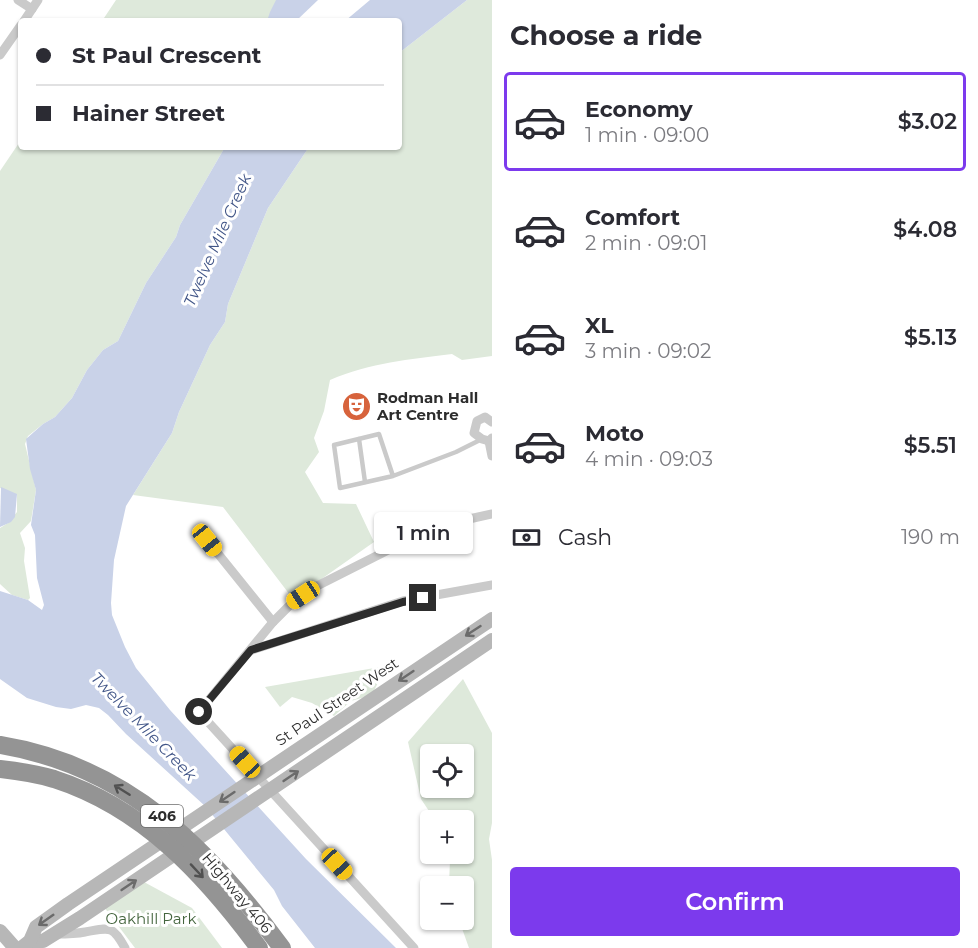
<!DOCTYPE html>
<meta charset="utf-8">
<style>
:root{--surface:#fff;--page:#f7f7f7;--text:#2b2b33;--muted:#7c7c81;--line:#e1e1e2;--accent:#7c3aed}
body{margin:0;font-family:Montserrat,sans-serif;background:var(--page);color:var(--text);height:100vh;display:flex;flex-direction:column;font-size:22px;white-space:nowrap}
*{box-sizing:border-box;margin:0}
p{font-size:20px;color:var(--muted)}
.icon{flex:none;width:33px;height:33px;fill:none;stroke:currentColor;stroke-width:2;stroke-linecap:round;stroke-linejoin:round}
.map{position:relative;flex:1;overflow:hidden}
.drawer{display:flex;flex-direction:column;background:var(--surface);width:486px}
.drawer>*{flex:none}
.top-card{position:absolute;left:18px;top:18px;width:384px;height:132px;border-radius:6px;box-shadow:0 2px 4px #0004;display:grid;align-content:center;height:132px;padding:0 18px;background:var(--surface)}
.buttons{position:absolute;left:420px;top:744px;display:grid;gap:12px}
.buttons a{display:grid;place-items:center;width:54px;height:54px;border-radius:6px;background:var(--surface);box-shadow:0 2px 4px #0004;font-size:30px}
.end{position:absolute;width:27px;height:27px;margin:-14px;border:8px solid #2d2d2d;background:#fff;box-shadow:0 0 0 3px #fff}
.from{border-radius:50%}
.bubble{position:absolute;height:42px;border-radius:6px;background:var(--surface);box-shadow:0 2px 4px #0004;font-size:20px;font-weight:600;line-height:42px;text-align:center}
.car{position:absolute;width:18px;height:36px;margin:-18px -9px;border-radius:8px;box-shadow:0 0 4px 2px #0007;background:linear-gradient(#f5c518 24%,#345 0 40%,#f5c518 0 76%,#345 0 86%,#f5c518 0)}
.top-card b{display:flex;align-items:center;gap:21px;height:57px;font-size:22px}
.top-card b+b{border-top:2px solid var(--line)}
.top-card i{width:15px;height:15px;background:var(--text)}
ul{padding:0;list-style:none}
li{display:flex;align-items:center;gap:18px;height:99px;margin:0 12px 9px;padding:0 6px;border:3px solid transparent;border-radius:6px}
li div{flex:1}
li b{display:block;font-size:22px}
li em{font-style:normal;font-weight:600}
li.active{border-color:var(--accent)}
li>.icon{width:54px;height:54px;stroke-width:1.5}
h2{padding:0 18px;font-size:27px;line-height:72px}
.pay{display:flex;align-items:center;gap:15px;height:66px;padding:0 18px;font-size:22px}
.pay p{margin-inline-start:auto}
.action{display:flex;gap:12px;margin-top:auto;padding:12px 18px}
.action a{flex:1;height:69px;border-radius:6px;background:var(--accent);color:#fff;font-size:24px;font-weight:600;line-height:69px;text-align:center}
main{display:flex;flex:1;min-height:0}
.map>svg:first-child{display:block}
.green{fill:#dee9db;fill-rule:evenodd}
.water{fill:#c9d2e8}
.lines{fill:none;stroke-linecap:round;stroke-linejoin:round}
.lane{stroke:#cacaca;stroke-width:4.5}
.street{stroke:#cacaca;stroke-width:9}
.secondary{stroke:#b7b7b7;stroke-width:14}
.highway{stroke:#949494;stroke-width:18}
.oneway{stroke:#6b6b6b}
.oneway2{stroke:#515151}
.route{stroke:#2d2d2d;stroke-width:8}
.labels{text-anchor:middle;stroke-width:6;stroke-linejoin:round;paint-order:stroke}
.shield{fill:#fff;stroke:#6c6c6c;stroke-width:1.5}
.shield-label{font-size:14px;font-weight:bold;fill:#2d2d2d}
.poi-label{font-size:15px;font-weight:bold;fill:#2d2d2d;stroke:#fff;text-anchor:start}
.street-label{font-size:15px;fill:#2d2d2d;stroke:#fff}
.park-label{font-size:15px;fill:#44653e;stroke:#fff}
.water-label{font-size:16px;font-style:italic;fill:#425688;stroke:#fff}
</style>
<main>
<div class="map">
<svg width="492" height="948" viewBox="0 0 492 948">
<rect width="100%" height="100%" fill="#fff"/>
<g class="green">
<path d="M116 0H278L271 21H102Z"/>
<path d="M467 0H492V356L462 360 452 354C408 360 372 362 330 380L324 411 314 438 319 452 305 472 323 503 356 504 374 542 293 599 223 507 133 495 172 433 179 412 210 345 225 322 228 304 268 208 309 147H399V53Z"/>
<path d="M21 140V147H225L180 225 176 237 146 283 118 341 103 350 87 370 72 398 55 417 43 424 28 436 25 444 36 490 31 521 20 533 25 548 24 561 30 598 28 600 12 595 0 584V528L8 523 17 512V495L0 488V171Z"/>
<path d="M386 666 372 695 351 701 334 716 312 703 292 697 280 707 265 687Z"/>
<path d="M463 679 492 733V823L489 839 492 860V948H469L459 920H464V886H449V884L450 860 448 854H464V820H435L421 799 408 742ZM430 754H464V788H430Z"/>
<path d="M144 882 192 908 222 948H135L104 907Z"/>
</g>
<g class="water">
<path d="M276 0H318L296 21H267L270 12Z"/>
<path d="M370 0H467L399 53V21H345Z"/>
<path d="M225 147H309L268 208 228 304 225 322 210 345 179 412 172 433 126 506 114 560 111 603 112 615 125 647 136 668 170 710 306 859 396 948H315L282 906 274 890 205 806 126 734 108 715 99 708 86 705 71 709 56 707 27 698 0 679V591L28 600 42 610 44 605 37 578 35 535 31 525 36 490 30 469 26 439 43 424 55 417 72 398 87 370 103 350 118 341 146 283 176 237 180 225Z"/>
<path d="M1 487 17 494 15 517 11 522 0 527Z"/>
</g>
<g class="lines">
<g class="lane">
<path d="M359 439 365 482"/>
<path d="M393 476 340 488 334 445 379 434 393 476 456 452 482 439"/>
</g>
<g class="street">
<path d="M18 0 32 9"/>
<path d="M24 21 38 0"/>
<path d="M0 55 21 25"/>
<path d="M492 438 489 441 492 456"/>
<path d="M489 441 482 439 474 433 477 421 485 417 492 422"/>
<path d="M207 540 273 622"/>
<path d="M252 650 403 601 492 585"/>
<path d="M56 934C66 934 75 934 85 932 109 928 112 924 125 948"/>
<path d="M414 948 199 712 273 622 293 602 313 588 404 542 460 521 492 514"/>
</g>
<g class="secondary">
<path d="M0 931 15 948"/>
<path d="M30 941H43L80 918 492 640"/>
<path d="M21 948 30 941 36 927 68 904 492 619"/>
</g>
<g class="highway">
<path d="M0 745C128 766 208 848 282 948"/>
<path d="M0 769C18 771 37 774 54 779 144 808 205 875 259 948"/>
</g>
</g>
<defs><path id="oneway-shaft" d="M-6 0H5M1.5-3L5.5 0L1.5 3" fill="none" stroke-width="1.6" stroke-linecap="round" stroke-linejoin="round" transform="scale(1.5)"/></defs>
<g class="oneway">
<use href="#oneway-shaft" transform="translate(473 631) rotate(147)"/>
<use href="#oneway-shaft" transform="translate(406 676) rotate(146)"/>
<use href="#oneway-shaft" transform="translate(291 776) rotate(-34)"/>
<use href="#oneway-shaft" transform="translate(227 797) rotate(146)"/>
<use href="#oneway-shaft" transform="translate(129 885) rotate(-34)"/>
<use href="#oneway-shaft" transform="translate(46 920) rotate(145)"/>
</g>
<g class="oneway2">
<use href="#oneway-shaft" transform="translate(122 790) rotate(-148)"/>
<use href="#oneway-shaft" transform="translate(197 871) rotate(47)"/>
</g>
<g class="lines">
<path class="route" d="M199 712 251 650 403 602 423 598"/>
</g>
<defs>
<symbol id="theatre-disc" viewBox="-11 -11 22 22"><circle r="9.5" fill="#d7633c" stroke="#fff"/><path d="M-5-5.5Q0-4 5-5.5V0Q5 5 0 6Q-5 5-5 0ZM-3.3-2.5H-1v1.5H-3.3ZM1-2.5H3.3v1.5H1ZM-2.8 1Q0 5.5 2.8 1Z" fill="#fff"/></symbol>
</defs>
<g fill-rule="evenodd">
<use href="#theatre-disc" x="340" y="390" width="33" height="33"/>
</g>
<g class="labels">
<rect class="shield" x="141" y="805" width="42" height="22" rx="4.5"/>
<g class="shield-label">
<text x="162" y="821">406</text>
</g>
<g class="poi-label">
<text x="377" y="403">Rodman Hall<tspan x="377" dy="17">Art Centre</tspan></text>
</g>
<g class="street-label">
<text transform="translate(337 702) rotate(-34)" y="5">St Paul Street West</text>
<text transform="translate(237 893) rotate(50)" y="5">Highway 406</text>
</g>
<g class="park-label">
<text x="151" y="924">Oakhill Park</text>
</g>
<g class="water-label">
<text transform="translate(217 240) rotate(-66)" y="6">Twelve Mile Creek</text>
<text transform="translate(144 726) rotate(46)" y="6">Twelve Mile Creek</text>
</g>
</g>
</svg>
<div class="buttons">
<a><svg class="icon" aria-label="locate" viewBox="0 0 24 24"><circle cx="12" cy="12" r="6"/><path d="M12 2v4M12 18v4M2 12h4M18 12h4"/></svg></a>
<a>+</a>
<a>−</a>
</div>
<i class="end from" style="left:199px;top:712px"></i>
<i class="end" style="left:423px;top:598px"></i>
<div class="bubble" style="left:374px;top:512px;width:99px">1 min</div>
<i class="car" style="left:207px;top:540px;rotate:141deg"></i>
<i class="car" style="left:303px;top:595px;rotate:237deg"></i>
<i class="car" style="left:245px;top:762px;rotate:318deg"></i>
<i class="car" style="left:337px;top:864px;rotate:137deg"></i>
<div class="top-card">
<b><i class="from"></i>St Paul Crescent</b>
<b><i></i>Hainer Street</b>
</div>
</div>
<section class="drawer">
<h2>Choose a ride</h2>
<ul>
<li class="active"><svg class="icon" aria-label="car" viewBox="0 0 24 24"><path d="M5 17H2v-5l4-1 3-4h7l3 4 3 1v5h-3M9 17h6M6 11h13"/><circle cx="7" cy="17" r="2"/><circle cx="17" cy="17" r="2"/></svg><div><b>Economy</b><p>1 min · 09:00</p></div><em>$3.02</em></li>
<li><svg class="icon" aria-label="car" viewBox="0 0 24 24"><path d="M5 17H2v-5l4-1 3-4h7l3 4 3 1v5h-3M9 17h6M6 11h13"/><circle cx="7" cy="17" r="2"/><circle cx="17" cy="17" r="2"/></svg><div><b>Comfort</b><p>2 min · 09:01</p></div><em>$4.08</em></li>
<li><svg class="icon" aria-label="car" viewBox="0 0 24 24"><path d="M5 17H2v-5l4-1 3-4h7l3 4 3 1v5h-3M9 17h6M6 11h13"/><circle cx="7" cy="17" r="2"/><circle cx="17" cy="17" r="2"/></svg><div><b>XL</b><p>3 min · 09:02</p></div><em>$5.13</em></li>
<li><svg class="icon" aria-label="car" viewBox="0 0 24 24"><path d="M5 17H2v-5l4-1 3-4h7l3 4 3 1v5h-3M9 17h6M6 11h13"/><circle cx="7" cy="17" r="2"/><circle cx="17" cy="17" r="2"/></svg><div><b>Moto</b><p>4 min · 09:03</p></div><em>$5.51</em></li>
</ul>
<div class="pay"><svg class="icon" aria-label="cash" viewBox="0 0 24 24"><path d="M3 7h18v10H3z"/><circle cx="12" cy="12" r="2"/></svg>Cash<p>190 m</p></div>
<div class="action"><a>Confirm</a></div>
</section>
</main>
